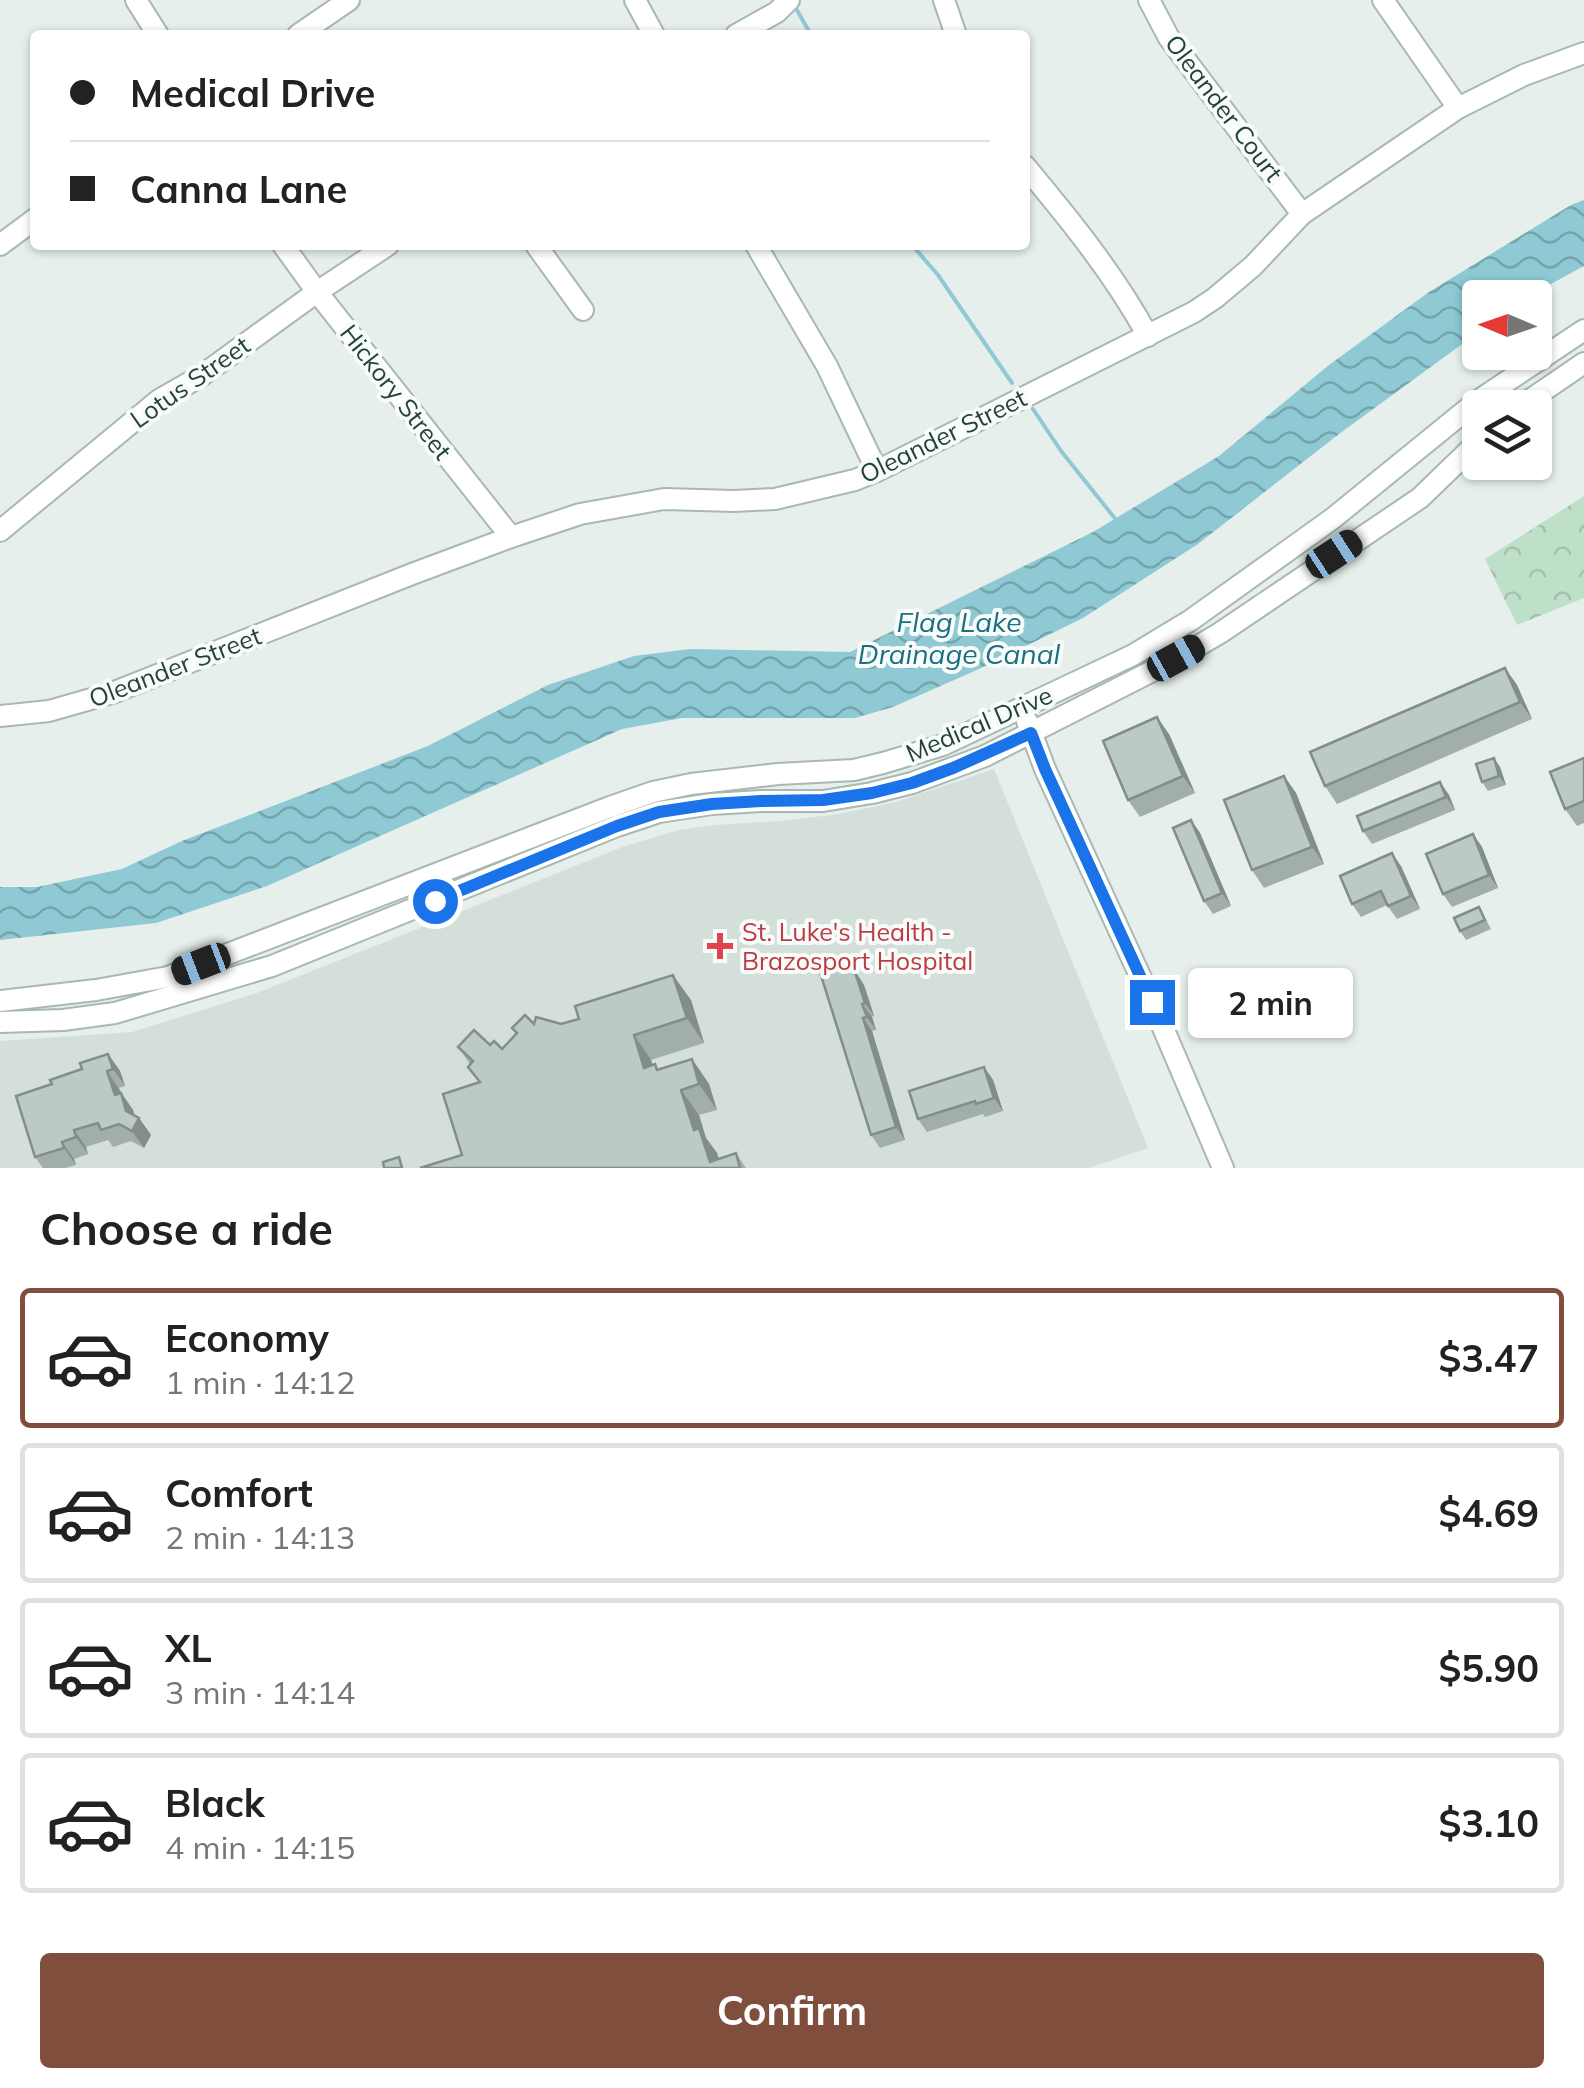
<!DOCTYPE html>
<meta charset="utf-8">
<style>
:root{--surface:#fff;--page:#f2f2f2;--text:#222;--muted:#767676;--line:#e0e0e0;--accent:#804e3d}
body{margin:0;font-family:Mulish,sans-serif;background:var(--page);color:var(--text);height:100vh;display:flex;flex-direction:column;font-size:38px;white-space:nowrap}
*{box-sizing:border-box;margin:0}
p{font-size:32px;color:var(--muted)}
.icon{flex:none;width:55px;height:55px;fill:none;stroke:currentColor;stroke-width:2;stroke-linecap:round;stroke-linejoin:round}
.map{position:relative;height:1168px;overflow:hidden}
.panel{display:flex;flex-direction:column;background:var(--surface);flex:1}
.panel>*{flex:none}
.guide{position:absolute;left:30px;top:30px;width:1000px;height:220px;border-radius:10px;box-shadow:0 2px 8px #0004;display:grid;align-content:center;height:220px;padding:0 40px;background:var(--surface)}
.needle{width:65px;rotate:272deg}
.controls{position:absolute;left:1462px;top:280px;display:grid;gap:20px}
.controls a{display:grid;place-items:center;width:90px;height:90px;border-radius:10px;background:var(--surface);box-shadow:0 2px 8px #0004;font-size:50px}
.end{position:absolute;width:45px;height:45px;margin:-22px;border:12px solid #1a73e8;background:#fff;box-shadow:0 0 0 5px #fff}
.from{border-radius:50%}
.bubble{position:absolute;height:70px;border-radius:10px;background:var(--surface);box-shadow:0 2px 8px #0004;font-size:32px;font-weight:700;line-height:70px;text-align:center}
.car{position:absolute;width:30px;height:60px;margin:-30px -15px;border-radius:12px;box-shadow:0 0 8px 2px #0007;background:linear-gradient(#222 24%,#8ab4d8 0 40%,#222 0 76%,#8ab4d8 0 86%,#222 0)}
.guide b{display:flex;align-items:center;gap:35px;height:95px;font-size:38px}
.guide b+b{border-top:2px solid var(--line)}
.guide i{width:25px;height:25px;background:var(--text)}
ul{padding:0;list-style:none}
li{display:flex;align-items:center;gap:30px;height:140px;margin:0 20px 15px;padding:0 20px;border:5px solid var(--line);border-radius:10px}
li div{flex:1}
li b{display:block;font-size:38px}
li em{font-style:normal;font-weight:700}
li.on{border-color:var(--accent)}
li>.icon{width:90px;height:90px;stroke-width:1.5}
h2{padding:0 40px;font-size:45px;line-height:120px}
.cta{display:flex;gap:20px;margin-top:auto;padding:20px 40px}
.cta a{flex:1;height:115px;border-radius:10px;background:var(--accent);color:#fff;font-size:40px;font-weight:700;line-height:115px;text-align:center}
.map>svg:first-child{display:block}
.built{fill:#d4dfda}
.forest{fill:url(#forest-crowns)}
.water{fill:url(#water-waves)}
.lines{fill:none;stroke-linecap:round;stroke-linejoin:round}
.stream{stroke:#8ec9d4;stroke-width:4}
.minor-casing{stroke:#a8b8b2;stroke-width:24}
.minor{stroke:#fff;stroke-width:20}
.wall{fill:#a1aea9}
.shaded-wall{fill:#838d89}
.building{fill:#bbcac4;stroke:#838d89;stroke-width:2.5}
.route{stroke:#1a73e8;stroke-width:12}
.health-dot{fill:#e0444e;stroke:#f7fbf9;stroke-width:4}
.labels{text-anchor:middle;stroke-width:8;stroke-linejoin:round;paint-order:stroke}
.street-label{font-size:25px;fill:#24423a;stroke:#f7fbf9}
.health-label{font-size:25px;fill:#be3a42;stroke:#f7fbf9;text-anchor:start}
.water-label{font-size:28px;font-style:italic;fill:#1c6f80;stroke:#f7fbf9}
</style>
<div class="map">
<svg width="1584" height="1168" viewBox="0 0 1584 1168">
<defs>
<pattern id="forest-crowns" width="20" height="18" patternUnits="userSpaceOnUse" patternTransform="scale(2.5)"><rect width="20" height="18" fill="#bfe0c8"/><path d="M2 6a3 3 0 1 1 6 0M12 15a3 3 0 1 1 6 0" fill="none" stroke="#a4c1ad"/></pattern>
<pattern id="water-waves" width="16" height="10" patternUnits="userSpaceOnUse" patternTransform="scale(2.5)"><rect width="16" height="10" fill="#8ec9d4"/><path d="M0 5q4-4 8 0t8 0" fill="none" stroke="#74a5ad"/></pattern>
</defs>
<rect width="100%" height="100%" fill="#e6efeb"/>
<path class="built" d="M994 769 1148 1148 1089 1168H0V1041L132 1032 257 993 625 846 679 830 714 825 781 821 839 814 896 802Z"/>
<path class="forest" d="M1584 496V598L1517 625 1485 559Z"/>
<path class="water" d="M1584 200V266L1527 297 1480 298V331L1339 434 1198 544 1083 618 979 669 893 707 855 718H682L622 729 267 886 156 923 0 940V887H37L122 869 182 841 428 746 548 685 634 656 690 649 850 652 1093 532 1219 456 1329 365 1429 292 1571 205Z"/>
<g class="lines">
<g class="stream">
<path d="M797 10 811 35"/>
<path d="M912 245 938 275 1012 383"/>
<path d="M1033 409 1061 451 1117 521"/>
</g>
<defs>
<g id="minor">
<path d="M136 0 158 35"/>
<path d="M635 0 654 35"/>
<path d="M944 0 956 35"/>
<path d="M1149 0 1169 38 1302 214"/>
<path d="M1383 0 1458 108"/>
<path d="M298 35 349 0"/>
<path d="M736 35 777 12 789 0"/>
<path d="M1025 166C1070 220 1114 274 1148 336"/>
<path d="M0 245 35 219"/>
<path d="M283 245 317 292 511 537"/>
<path d="M536 245 583 310"/>
<path d="M756 245 827 366 877 471"/>
<path d="M1518 408 1584 363"/>
<path d="M0 531 159 400 201 376 317 292 388 245"/>
<path d="M0 716 49 711 112 693 412 574 511 537 580 514 664 499 734 501 775 499 855 480 877 471 1194 312 1215 298 1253 266 1302 214 1458 108 1524 75 1584 53"/>
<path d="M1027 721 1045 769 1152 1002 1223 1168"/>
<path d="M0 1001 96 990 168 977 610 807 653 792 691 784 778 774 854 770 883 763 943 745 1133 655 1191 620 1332 519 1476 402 1584 330"/>
<path d="M0 1022 63 1020 115 1013 272 966 617 826 659 812 712 804 761 801H823L872 793 912 783 985 756 1176 659 1220 633 1420 498 1480 440"/>
</g>
</defs>
<use href="#minor" class="minor-casing"/>
<use href="#minor" class="minor"/>
</g>
<g class="wall">
<path d="M1505 668 1517 685 1532 719 1337 804 1325 786Z"/>
<path d="M1169 734 1195 793 1140 817 1128 800Z"/>
<path d="M1584 758V823L1577 826 1565 809Z"/>
<path d="M1500 767 1506 785 1488 791 1482 782Z"/>
<path d="M1284 776 1296 793 1324 864 1264 888 1252 870Z"/>
<path d="M1440 782 1449 795 1455 810 1372 844 1363 831Z"/>
<path d="M1191 820 1200 833 1231 906 1213 914 1204 901Z"/>
<path d="M1473 834 1482 847 1498 888 1452 907 1443 894Z"/>
<path d="M1401 866 1420 909 1397 919 1387 905 1361 917 1352 904Z"/>
<path d="M1479 907 1491 929 1466 940 1460 931Z"/>
<path d="M848 960 864 985 874 1016 872 1017 876 1030 872 1031 905 1140 880 1148 871 1135Z"/>
<path d="M691 1000 704 1043 651 1060 653 1065 659 1069 692 1059 709 1084 717 1110 699 1115 706 1138 717 1153 719 1159 736 1153 746 1168H420L462 1155 479 1082 468 1067 470 1064 458 1047 490 1045 502 1049 516 1034 512 1028 534 1024H561Z"/>
<path d="M108 1054 120 1071 125 1086 119 1088 121 1094 133 1110 134 1115 139 1118 151 1135 144 1148 131 1141 113 1147 108 1140 86 1147 88 1154 74 1159 76 1165 65 1168H43L35 1157 52 1084Z"/>
<path d="M984 1067 993 1080 1003 1111 985 1117 983 1114 927 1132 918 1119Z"/>
</g>
<g class="shaded-wall">
<path d="M1505 668 1517 685 1532 719 1520 702Z"/>
<path d="M1157 717 1169 734 1195 793 1183 776Z"/>
<path d="M1494 758 1500 767 1506 785 1499 776Z"/>
<path d="M1284 776 1296 793 1324 864 1312 847Z"/>
<path d="M1440 782 1449 795 1455 810 1446 797Z"/>
<path d="M1191 820 1200 833 1231 906 1222 893Z"/>
<path d="M1473 834 1482 847 1498 888 1489 875Z"/>
<path d="M1392 853 1401 866 1420 909 1411 896Z"/>
<path d="M848 960 864 985 874 1016 865 1003Z"/>
<path d="M673 975 691 1000 704 1043 687 1018Z"/>
<path d="M862 1004 872 1017 876 1030 867 1017Z"/>
<path d="M863 1018 872 1031 905 1140 896 1127Z"/>
<path d="M634 1035 651 1060 661 1093 644 1068Z"/>
<path d="M108 1054 120 1071 125 1086 113 1069Z"/>
<path d="M692 1059 709 1084 717 1110 699 1084Z"/>
<path d="M984 1067 993 1080 1003 1111 994 1098Z"/>
<path d="M107 1071 133 1110 137 1123 139 1118 151 1135 144 1148 132 1131 115 1095Z"/>
<path d="M681 1090 699 1115 706 1138 717 1153 722 1168H714L694 1130Z"/>
<path d="M74 1130 86 1147 88 1154 76 1137Z"/>
<path d="M62 1142 74 1159 76 1165 64 1148Z"/>
</g>
<g class="building">
<path d="M1505 668 1520 702 1325 786 1310 752Z"/>
<path d="M1157 717 1183 776 1128 800 1103 741Z"/>
<path d="M1494 758 1499 776 1482 782 1476 764Z"/>
<path d="M1584 758V801L1565 809 1550 772Z"/>
<path d="M1284 776 1312 847 1252 870 1224 800Z"/>
<path d="M1440 782 1446 797 1363 831 1357 816Z"/>
<path d="M1191 820 1222 893 1204 901 1173 828Z"/>
<path d="M1473 834 1489 875 1443 894 1426 854Z"/>
<path d="M1392 853 1411 896 1388 906 1381 891 1352 904 1340 876Z"/>
<path d="M1479 907 1485 920 1460 931 1454 918Z"/>
<path d="M848 960 853 973 855 972 865 1003 862 1004 867 1017 863 1018 896 1127 871 1135 819 969Z"/>
<path d="M673 975 687 1018 634 1035 644 1068 655 1064 657 1070 692 1059 699 1084 681 1090 694 1130 699 1128 710 1162 736 1153 740 1168H420L462 1155 443 1094 480 1082 468 1067 473 1061 458 1047 474 1030 490 1045 494 1041 502 1049 517 1033 512 1028 525 1015 534 1024 536 1017 561 1024 579 1019 575 1006Z"/>
<path d="M108 1054 113 1069 107 1071 115 1095 121 1093 126 1111 139 1118 132 1131 119 1124 101 1130 98 1123 74 1130 76 1137 62 1142 64 1148 35 1157 16 1096 52 1084 50 1080 82 1069 80 1063Z"/>
<path d="M984 1067 994 1098 976 1104 975 1101 918 1119 909 1091Z"/>
<path d="M399 1157 402 1168H384L383 1162Z"/>
</g>
<g class="lines">
<path class="route" d="M435 901 617 826 659 812 712 804 761 801 823 800 872 793 912 783 953 768 1031 733 1045 769 1152 1002"/>
</g>
<path class="health-dot" d="M715 931h10v10h10v10h-10v10h-10v-10h-10v-10h10z"/>
<g class="labels">
<g class="street-label">
<text transform="translate(1224 108) rotate(53)" y="9">Oleander Court</text>
<text transform="translate(190 382) rotate(-35)" y="9">Lotus Street</text>
<text transform="translate(396 392) rotate(52)" y="9">Hickory Street</text>
<text transform="translate(943 436) rotate(-26)" y="9">Oleander Street</text>
<text transform="translate(175 667) rotate(-21)" y="9">Oleander Street</text>
<text transform="translate(979 724) rotate(-23)" y="9">Medical Drive</text>
</g>
<g class="health-label">
<text x="742" y="941">St. Luke's Health -<tspan x="742" dy="29">Brazosport Hospital</tspan></text>
</g>
<g class="water-label">
<text x="959" y="632">Flag Lake<tspan x="959" dy="32">Drainage Canal</tspan></text>
</g>
</g>
</svg>
<div class="controls">
<a><svg class="needle" viewBox="-14 -14 28 28"><path d="M0-13l5 13h-10z" fill="#e53935"/><path d="M0 13l5-13h-10z" fill="#767676"/></svg></a>
<a><svg class="icon" aria-label="layers" viewBox="0 0 24 24"><path d="M12 4l9 5-9 5-9-5zM3 14l9 5 9-5"/></svg></a>
</div>
<i class="end from" style="left:435px;top:901px"></i>
<i class="end" style="left:1152px;top:1002px"></i>
<div class="bubble" style="left:1188px;top:968px;width:165px">2 min</div>
<i class="car" style="left:1334px;top:554px;rotate:57deg"></i>
<i class="car" style="left:1176px;top:658px;rotate:61deg"></i>
<i class="car" style="left:201px;top:964px;rotate:249deg"></i>
<div class="guide">
<b><i class="from"></i>Medical Drive</b>
<b><i></i>Canna Lane</b>
</div>
</div>
<section class="panel">
<h2>Choose a ride</h2>
<ul>
<li class="on"><svg class="icon" aria-label="car" viewBox="0 0 24 24"><path d="M5 17H2v-5l4-1 3-4h7l3 4 3 1v5h-3M9 17h6M6 11h13"/><circle cx="7" cy="17" r="2"/><circle cx="17" cy="17" r="2"/></svg><div><b>Economy</b><p>1 min · 14:12</p></div><em>$3.47</em></li>
<li><svg class="icon" aria-label="car" viewBox="0 0 24 24"><path d="M5 17H2v-5l4-1 3-4h7l3 4 3 1v5h-3M9 17h6M6 11h13"/><circle cx="7" cy="17" r="2"/><circle cx="17" cy="17" r="2"/></svg><div><b>Comfort</b><p>2 min · 14:13</p></div><em>$4.69</em></li>
<li><svg class="icon" aria-label="car" viewBox="0 0 24 24"><path d="M5 17H2v-5l4-1 3-4h7l3 4 3 1v5h-3M9 17h6M6 11h13"/><circle cx="7" cy="17" r="2"/><circle cx="17" cy="17" r="2"/></svg><div><b>XL</b><p>3 min · 14:14</p></div><em>$5.90</em></li>
<li><svg class="icon" aria-label="car" viewBox="0 0 24 24"><path d="M5 17H2v-5l4-1 3-4h7l3 4 3 1v5h-3M9 17h6M6 11h13"/><circle cx="7" cy="17" r="2"/><circle cx="17" cy="17" r="2"/></svg><div><b>Black</b><p>4 min · 14:15</p></div><em>$3.10</em></li>
</ul>
<div class="cta"><a>Confirm</a></div>
</section>
